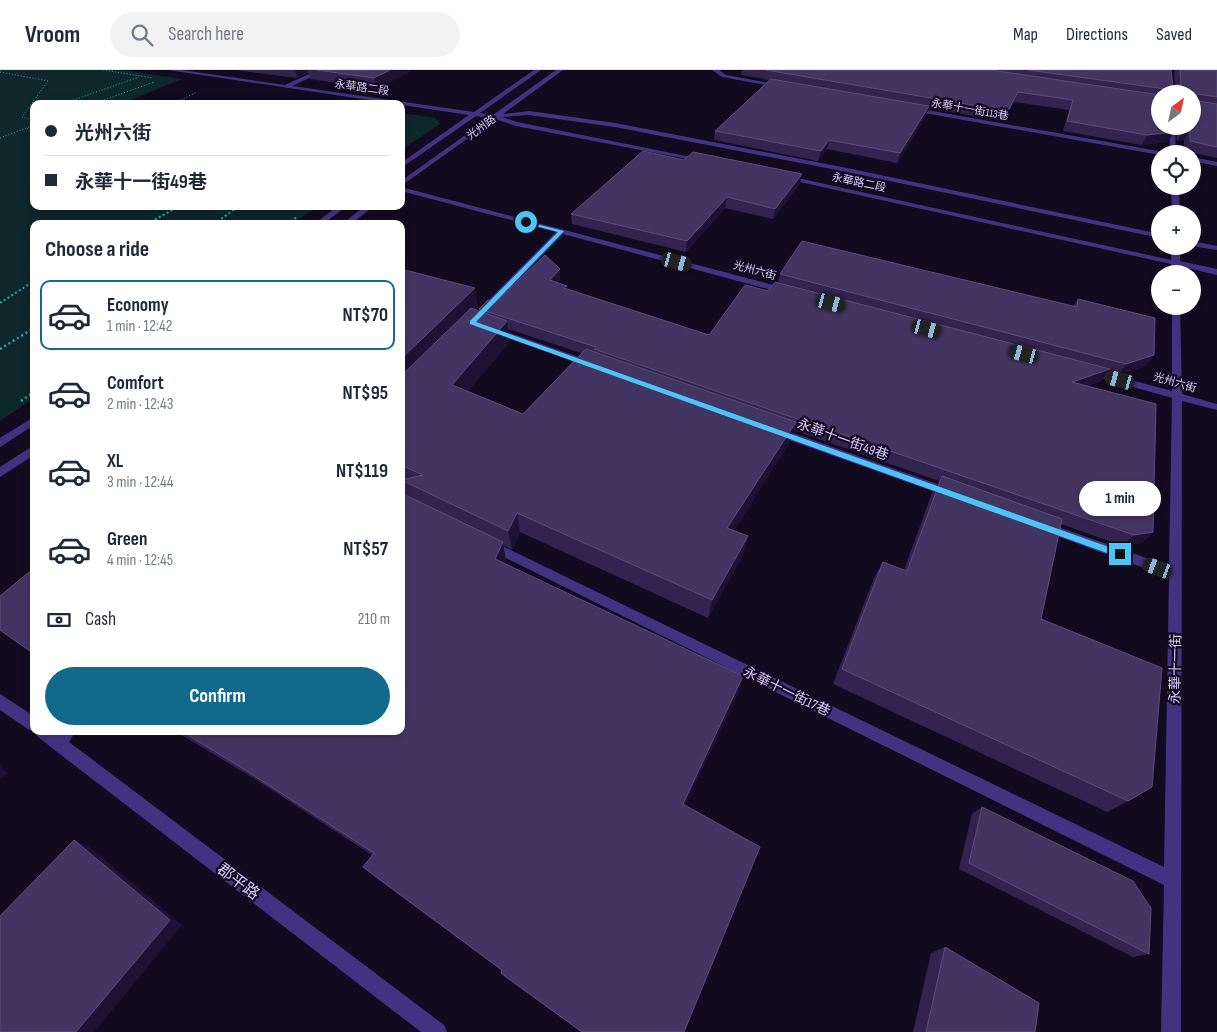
<!DOCTYPE html>
<meta charset="utf-8">
<style>
:root{--surface:#fff;--page:#f2f2f3;--text:#1f2937;--muted:#747a83;--line:#e0e1e3;--accent:#11698c}
body{margin:0;font-family:"Sofia Sans Condensed","Noto Sans TC",sans-serif;background:var(--page);color:var(--text);height:100vh;display:flex;flex-direction:column;font-size:19px;white-space:nowrap}
*{box-sizing:border-box;margin:0}
p{font-size:16px;color:var(--muted)}
.icon{flex:none;width:28px;height:28px;fill:none;stroke:currentColor;stroke-width:2;stroke-linecap:round;stroke-linejoin:round}
.map{position:relative;flex:1;overflow:hidden}
.drawer{position:absolute;left:30px;top:150px;width:375px;height:515px;display:flex;flex-direction:column;background:var(--surface);border-radius:10px;box-shadow:0 2px 8px #0003}
.drawer>*{flex:none}
.banner{position:absolute;left:30px;top:30px;width:375px;height:110px;border-radius:10px;box-shadow:0 2px 8px #0003;display:grid;align-content:center;height:110px;padding:0 15px;background:var(--surface)}
.needle{width:32px;rotate:33deg}
.buttons{position:absolute;left:1151px;top:15px;display:grid;gap:10px}
.buttons a{display:grid;place-items:center;width:50px;height:50px;border-radius:50%;background:var(--surface);box-shadow:0 2px 8px #0003;font-size:25px}
.end{position:absolute;width:22px;height:22px;margin:-11px;border:6px solid #4fc3f7;background:#111;box-shadow:0 0 0 2px #111}
.from{border-radius:50%}
.bubble{position:absolute;height:35px;border-radius:18px;background:var(--surface);box-shadow:0 2px 8px #0003;font-size:16px;font-weight:700;line-height:35px;text-align:center}
.car{position:absolute;width:15px;height:30px;margin:-15px -8px;border-radius:6px;box-shadow:0 0 4px 1px #0007;background:linear-gradient(#222 24%,#8ab4d8 0 40%,#222 0 76%,#8ab4d8 0 86%,#222 0)}
.banner b{display:flex;align-items:center;gap:18px;height:48px;font-size:19px}
.banner b+b{border-top:1px solid var(--line)}
.banner i{width:12px;height:12px;background:var(--text)}
ul{padding:0;list-style:none}
li{display:flex;align-items:center;gap:15px;height:70px;margin:0 10px 8px;padding:0 5px;border:2px solid transparent;border-radius:10px}
li div{flex:1}
li b{display:block;font-size:19px}
li em{font-style:normal;font-weight:700}
li.active{border-color:var(--accent)}
li>.icon{width:45px;height:45px;stroke-width:1.5}
h2{padding:0 15px;font-size:22px;line-height:60px}
.pay{display:flex;align-items:center;gap:12px;height:55px;padding:0 15px;font-size:19px}
.pay p{margin-inline-start:auto}
.cta{display:flex;gap:10px;margin-top:auto;padding:10px 15px}
.cta a{flex:1;height:58px;border-radius:30px;background:var(--accent);color:#fff;font-size:20px;font-weight:700;line-height:58px;text-align:center}
header{display:flex;align-items:center;gap:30px;box-sizing:border-box;height:70px;padding:0 25px;background:var(--surface);border-bottom:1px solid var(--line)}
header strong{font-size:24px}
nav{display:flex;gap:28px;margin-inline-start:auto;font-size:18px}
.search{width:350px;height:45px;background:var(--page);display:flex;align-items:center;gap:12px;box-sizing:border-box;padding:0 18px;border-radius:28px;color:var(--muted);font-size:19px}
.map>svg:first-child{display:block}
.green{fill:#0e272a}
.lines{fill:none;stroke-linecap:round;stroke-linejoin:round}
.path-far2{stroke:#26aab7;stroke-width:1;stroke-dasharray:1 2;stroke-linecap:butt}
.path-far1{stroke:#26aab7;stroke-width:2;stroke-dasharray:2 2.5;stroke-linecap:butt}
.path{stroke:#26aab7;stroke-width:2.5;stroke-dasharray:2 3;stroke-linecap:butt}
.minor{fill:#423382;fill-rule:evenodd}
.wall{fill:#32234f;fill-rule:evenodd}
.shaded-wall{fill:#1d1234}
.building{fill:#433562;stroke:#5b4c7b}
.route{fill:#4fc3f7}
.labels{text-anchor:middle;stroke-width:4.5;stroke-linejoin:round;paint-order:stroke}
.far-street-label{font-size:11px;fill:#d8caff;stroke:#120b20}
.street-label{font-size:14px;fill:#d8caff;stroke:#120b20}
.near-street-label{font-size:16px;fill:#d8caff;stroke:#120b20}
</style>
<header>
<strong>Vroom</strong>
<div class="search"><svg class="icon" aria-label="search" viewBox="0 0 24 24"><circle cx="10" cy="10" r="6"/><path d="M15 15l6 6"/></svg>Search here</div>
<nav><a>Map</a><a>Directions</a><a>Saved</a></nav>
</header>
<div class="map">
<svg width="1217" height="962" viewBox="0 0 1217 962">
<rect width="100%" height="100%" fill="#120b20"/>
<g class="green">
<path d="M0 0H123L182 9 121 34H34V136H318L292 154H34V328L0 351Z"/>
<path d="M401 43 435 48 440 54 401 80Z"/>
</g>
<g class="lines">
<g class="path-far2">
<path d="M103 0 153 8"/>
<path d="M0 2 48 11 22 47 34 50"/>
<path d="M33 30 46 34"/>
<path d="M62 34 139 7"/>
<path d="M93 34 154 12"/>
<path d="M173 34 195 23"/>
<path d="M27 58 34 67"/>
<path d="M0 68 34 55"/>
</g>
<g class="path-far1">
<path d="M147 154 174 139 173 136"/>
<path d="M214 154 239 136"/>
<path d="M287 154 297 147"/>
<path d="M0 233 34 211"/>
</g>
<g class="path">
<path d="M0 279 34 258"/>
<path d="M21 331 34 322"/>
</g>
<g class="minor">
<path d="M168 0H182L285 15 318 0H326L292 16 474 42 534 0H541L480 43 493 45 556 0H563L503 44 529 41 615 53 847 98 1160 164V168L847 102 615 57 529 45 502 47 517 52 706 90 703 92 516 56 495 49 401 116V111L489 48 476 46 401 98V93L469 45Z"/>
<path d="M712 0H719L726 5 785 16 782 18 722 7Z"/>
<path d="M910 37 1164 82 1167 84 1160 85 908 40Z"/>
<path d="M1169 56H1175L1176 84H1170Z"/>
<path d="M1192 87 1217 92V96L1192 91Z"/>
<path d="M784 105 1171 190 1172 176H1180V191L1217 199V205L1179 196V204H1171V194L782 108V106Z"/>
<path d="M1171 116H1179L1180 144H1172Z"/>
<path d="M401 117 789 219 790 221 783 223 563 164 484 245H478V241L556 162 401 121Z"/>
<path d="M338 136H347L323 154H314Z"/>
<path d="M365 136H374L351 154H342Z"/>
<path d="M1192 171 1217 176V180L1192 176Z"/>
<path d="M1172 236H1180L1182 324 1217 334V340L1182 331 1181 962H1161L1164 815 486 478 484 475 486 472H494L1164 797 1169 507 1040 460 1038 457 1044 452 1169 496 1172 328 1087 304 1085 302 1090 299 1172 321Z"/>
<path d="M493 257 593 292 595 294 593 296H587L490 262 488 260Z"/>
<path d="M34 347V355L0 377V368Z"/>
<path d="M776 357 954 420 956 423 950 427 946 426 772 364 771 361 772 358Z"/>
<path d="M34 375V385L0 407V397Z"/>
<path d="M0 624 34 646V661L57 663 76 661 69 672 444 955 447 962H421L52 678 37 666 35 662 29 660 0 640Z"/>
</g>
</g>
<g class="wall">
<path d="M235 0H412L377 19 310 9 308 2 297 8Z"/>
<path d="M742 0H1171L1173 16H1175L1174 0H1217V88L1184 81V70L1177 71 1175 56H1192V24H1160V56L1168 72 1142 75 1063 61 1069 40 1014 32 1004 51 928 38 926 46 897 93 827 79 818 91 714 70 715 61 769 10 741 5Z"/>
<path d="M800 114 773 149 725 138 686 182 572 154 571 144Z"/>
<path d="M401 199 478 238 476 240 480 242 479 239 496 232 560 210 558 213 567 219 709 265 768 221 778 212 780 204 1073 236 1078 229 1146 296 1118 306 1107 303 1101 311 1087 316 1153 462 1142 473 1123 476 1061 454 1041 549 1128 731 1107 742 833 614 874 508 883 492 904 500 932 423 939 411 793 360 790 372 734 460 748 466 743 485 708 548 520 462 512 480 503 475 506 491 505 494 743 606 738 623 685 735 684 962H581L506 908 501 903 502 901 375 807 363 797 372 785 255 709 175 661H401L406 426 401 412ZM508 259 581 283 523 344 468 321 510 271Z"/>
<path d="M34 498V584L0 561V526Z"/>
<path d="M982 737 1149 884 1133 887 959 799 972 744Z"/>
<path d="M945 877 1035 962H913L931 883Z"/>
</g>
<g class="shaded-wall">
<path d="M295 0H307L308 2 297 8Z"/>
<path d="M390 0H412L377 19 374 8Z"/>
<path d="M1018 22 1014 32 1004 51 1008 41Z"/>
<path d="M929 36 926 46 897 93 900 83Z"/>
<path d="M1190 60 1184 70 1177 71 1184 61Z"/>
<path d="M1174 62 1168 72 1142 75 1147 65Z"/>
<path d="M829 70 827 79 818 91 821 81Z"/>
<path d="M802 104 800 114 773 149 775 139Z"/>
<path d="M727 127 725 138 686 182 687 171Z"/>
<path d="M560 199V210L551 222 550 210Z"/>
<path d="M475 218 478 238 401 315V289Z"/>
<path d="M507 251 510 271 456 335 452 315Z"/>
<path d="M1154 285 1146 296 1118 306 1126 294Z"/>
<path d="M1110 299 1101 311 1064 323 1072 312Z"/>
<path d="M796 352 790 372 723 477 727 458Z"/>
<path d="M517 443 520 462 512 480 508 461Z"/>
<path d="M1153 462 1142 473 1123 476 1134 465Z"/>
<path d="M748 466 743 485 708 548 712 530Z"/>
<path d="M503 472 506 491 499 507 495 489Z"/>
<path d="M743 606 738 623 680 746 683 734Z"/>
<path d="M0 696 8 703 0 709Z"/>
<path d="M74 770 88 776 182 855 94 962H76Z"/>
</g>
<g class="building">
<path d="M317 0H390L374 8Z"/>
<path d="M766 0H991L1160 25V56H1174V62L1147 65 1067 51 1073 30 1018 22 1008 41Z"/>
<path d="M1028 0H1171L1173 16 1181 14 1180 0H1217V27L1198 24 1196 25 1198 31 1217 34V77L1190 71V60L1184 61 1183 56H1192V24H1167L1166 19Z"/>
<path d="M771 9 929 36 900 83 829 70 821 81 715 61Z"/>
<path d="M643 81 684 90 693 82 802 104 775 139 727 127 687 171 571 144Z"/>
<path d="M802 171 1077 237 1078 229 1155 248 1154 285 1126 294 780 204Z"/>
<path d="M545 185 560 199 550 210 567 216 564 218 709 265 745 215 768 221 775 212 1110 299 1072 312 1156 334 1153 462 1134 465 594 279 596 277 479 239 488 230 496 232Z"/>
<path d="M401 199 475 218 401 289Z"/>
<path d="M471 238 507 251 452 315 523 344 586 279 796 352 727 458 748 466 712 530 517 443 508 461 401 410 423 405 401 395V306Z"/>
<path d="M942 406 1062 449 1041 549 1162 598 1152 717 1128 731 842 599 883 492 907 501Z"/>
<path d="M401 423 503 472 495 489 743 606 683 734 760 777 684 962H582L501 903 502 900 363 797 374 783 239 696 181 661H401Z"/>
<path d="M34 498V584L0 560V526Z"/>
<path d="M982 737 1133 811 1151 838 1149 884 969 793Z"/>
<path d="M74 770 170 850 76 962H0V846Z"/>
<path d="M945 877 1039 933 1035 962H926Z"/>
</g>
<path class="route" d="M524 151 564 161 476 252 1123 482V487H1118L470 254V251L558 162 524 153Z"/>
<g class="labels">
<g class="far-street-label">
<text transform="translate(362 17) rotate(8)" y="4">永華路二段</text>
<text transform="translate(970 39) rotate(10)" y="4">永華十一街113巷</text>
<text transform="translate(481 57) rotate(-36)" y="4">光州路</text>
<text transform="translate(859 112) rotate(12)" y="4">永華路二段</text>
<text transform="translate(755 200) rotate(15)" y="4">光州六街</text>
<text transform="translate(1175 312) rotate(16)" y="4">光州六街</text>
</g>
<g class="street-label">
<text transform="translate(843 369) rotate(20)" y="5">永華十一街49巷</text>
<text transform="translate(1175 599) rotate(-89)" y="5">永華十一街</text>
<text transform="translate(787 621) rotate(26)" y="5">永華十一街17巷</text>
</g>
<g class="near-street-label">
<text transform="translate(239 811) rotate(37)" y="6">郡平路</text>
</g>
</g>
</svg>
<div class="buttons">
<a><svg class="needle" viewBox="-14 -14 28 28"><path d="M0-13l5 13h-10z" fill="#e53935"/><path d="M0 13l5-13h-10z" fill="#747a83"/></svg></a>
<a><svg class="icon" aria-label="locate" viewBox="0 0 24 24"><circle cx="12" cy="12" r="6"/><path d="M12 2v4M12 18v4M2 12h4M18 12h4"/></svg></a>
<a>+</a>
<a>−</a>
</div>
<i class="end from" style="left:526px;top:152px"></i>
<i class="end" style="left:1120px;top:484px"></i>
<div class="bubble" style="left:1079px;top:411px;width:82px">1 min</div>
<i class="car" style="left:677px;top:192px;rotate:105deg"></i>
<i class="car" style="left:831px;top:233px;rotate:105deg"></i>
<i class="car" style="left:927px;top:259px;rotate:105deg"></i>
<i class="car" style="left:1024px;top:284px;rotate:285deg"></i>
<i class="car" style="left:1120px;top:310px;rotate:285deg"></i>
<i class="car" style="left:1158px;top:498px;rotate:290deg"></i>
<div class="banner">
<b><i class="from"></i>光州六街</b>
<b><i></i>永華十一街49巷</b>
</div>
<section class="drawer">
<h2>Choose a ride</h2>
<ul>
<li class="active"><svg class="icon" aria-label="car" viewBox="0 0 24 24"><path d="M5 17H2v-5l4-1 3-4h7l3 4 3 1v5h-3M9 17h6M6 11h13"/><circle cx="7" cy="17" r="2"/><circle cx="17" cy="17" r="2"/></svg><div><b>Economy</b><p>1 min · 12:42</p></div><em>NT$70</em></li>
<li><svg class="icon" aria-label="car" viewBox="0 0 24 24"><path d="M5 17H2v-5l4-1 3-4h7l3 4 3 1v5h-3M9 17h6M6 11h13"/><circle cx="7" cy="17" r="2"/><circle cx="17" cy="17" r="2"/></svg><div><b>Comfort</b><p>2 min · 12:43</p></div><em>NT$95</em></li>
<li><svg class="icon" aria-label="car" viewBox="0 0 24 24"><path d="M5 17H2v-5l4-1 3-4h7l3 4 3 1v5h-3M9 17h6M6 11h13"/><circle cx="7" cy="17" r="2"/><circle cx="17" cy="17" r="2"/></svg><div><b>XL</b><p>3 min · 12:44</p></div><em>NT$119</em></li>
<li><svg class="icon" aria-label="car" viewBox="0 0 24 24"><path d="M5 17H2v-5l4-1 3-4h7l3 4 3 1v5h-3M9 17h6M6 11h13"/><circle cx="7" cy="17" r="2"/><circle cx="17" cy="17" r="2"/></svg><div><b>Green</b><p>4 min · 12:45</p></div><em>NT$57</em></li>
</ul>
<div class="pay"><svg class="icon" aria-label="cash" viewBox="0 0 24 24"><path d="M3 7h18v10H3z"/><circle cx="12" cy="12" r="2"/></svg>Cash<p>210 m</p></div>
<div class="cta"><a>Confirm</a></div>
</section>
</div>
